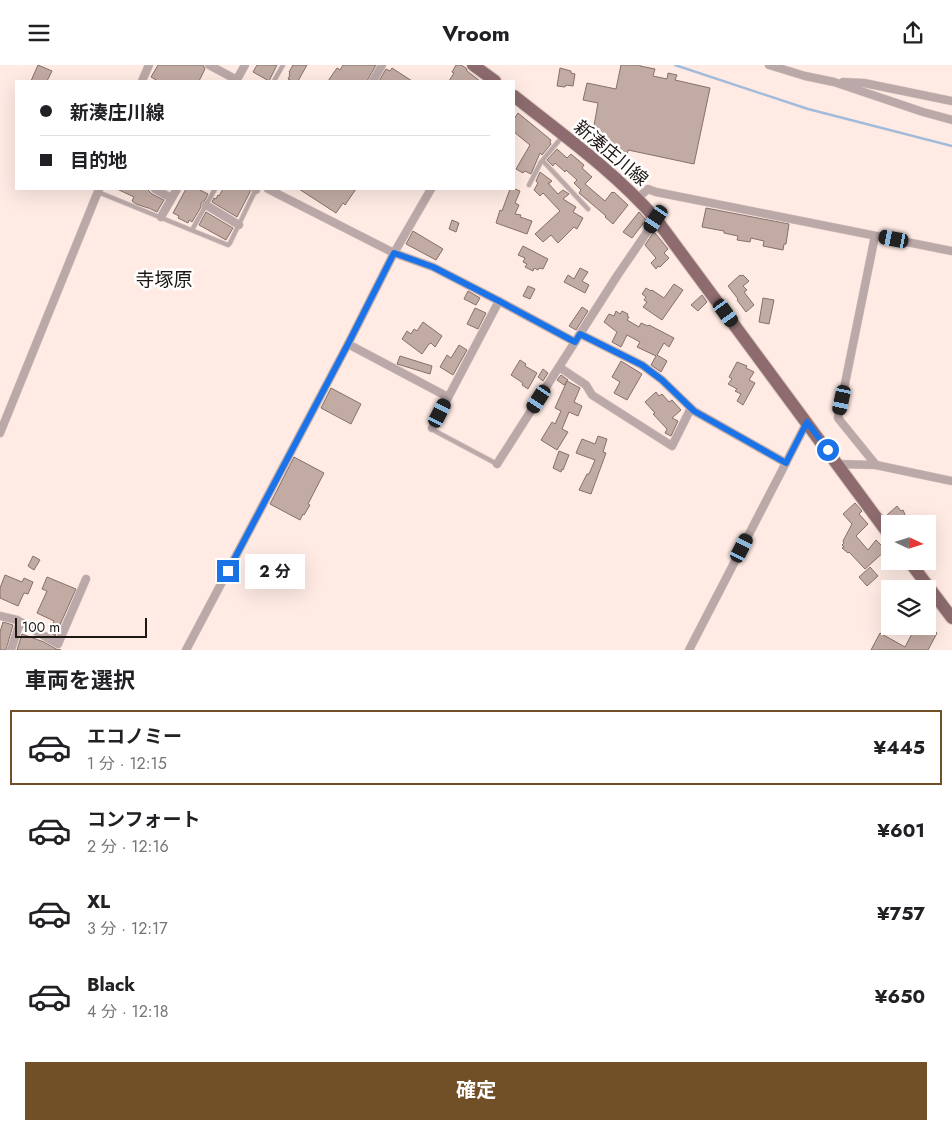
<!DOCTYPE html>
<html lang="ja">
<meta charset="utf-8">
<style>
:root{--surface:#fff;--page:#f2f2f2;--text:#202124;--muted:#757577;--line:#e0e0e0;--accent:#715027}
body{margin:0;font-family:Jost,"Noto Sans JP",sans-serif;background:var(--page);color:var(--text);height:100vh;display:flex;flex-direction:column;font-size:19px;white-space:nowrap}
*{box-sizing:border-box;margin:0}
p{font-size:16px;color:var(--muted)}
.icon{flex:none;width:28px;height:28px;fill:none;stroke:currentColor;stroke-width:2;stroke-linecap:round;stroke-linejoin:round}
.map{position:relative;height:585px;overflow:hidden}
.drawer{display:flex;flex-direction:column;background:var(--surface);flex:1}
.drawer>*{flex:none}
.guide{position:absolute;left:15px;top:15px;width:500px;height:110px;border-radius:0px;box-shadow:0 5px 20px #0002;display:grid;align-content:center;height:110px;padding:0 25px;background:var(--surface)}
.needle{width:32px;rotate:94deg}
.buttons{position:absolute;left:881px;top:450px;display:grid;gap:10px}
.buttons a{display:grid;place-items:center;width:55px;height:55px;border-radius:0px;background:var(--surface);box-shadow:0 5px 20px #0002;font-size:25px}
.scale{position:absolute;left:15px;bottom:12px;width:132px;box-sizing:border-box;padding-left:5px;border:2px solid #1e1612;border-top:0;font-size:14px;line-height:18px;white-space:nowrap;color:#1e1612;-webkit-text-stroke:4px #fff;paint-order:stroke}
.end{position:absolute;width:22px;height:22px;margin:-11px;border:6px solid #1a73e8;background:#fff;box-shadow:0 0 0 2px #fff}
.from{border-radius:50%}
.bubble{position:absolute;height:35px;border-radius:0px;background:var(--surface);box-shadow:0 5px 20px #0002;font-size:16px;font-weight:700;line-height:35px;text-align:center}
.car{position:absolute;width:15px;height:30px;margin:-15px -8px;border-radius:6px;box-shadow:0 0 4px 1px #0007;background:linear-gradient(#222 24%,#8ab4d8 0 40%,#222 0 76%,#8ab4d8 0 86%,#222 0)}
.guide b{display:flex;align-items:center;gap:18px;height:48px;font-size:19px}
.guide b+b{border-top:1px solid var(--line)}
.guide i{width:12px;height:12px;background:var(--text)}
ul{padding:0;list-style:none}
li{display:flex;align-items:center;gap:15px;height:75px;margin:0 10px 8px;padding:0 15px;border:2px solid transparent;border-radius:0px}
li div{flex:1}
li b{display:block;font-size:19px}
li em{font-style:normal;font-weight:700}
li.selected{border-color:var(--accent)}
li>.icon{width:45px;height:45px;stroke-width:1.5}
h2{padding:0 25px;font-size:22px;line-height:60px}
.primary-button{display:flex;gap:10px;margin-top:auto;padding:10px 25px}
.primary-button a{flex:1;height:58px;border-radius:0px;background:var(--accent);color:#fff;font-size:20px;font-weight:700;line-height:58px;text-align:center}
header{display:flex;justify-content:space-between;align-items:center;height:65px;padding:0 25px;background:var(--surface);font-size:22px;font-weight:700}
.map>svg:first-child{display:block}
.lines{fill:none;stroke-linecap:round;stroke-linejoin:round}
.stream{stroke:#a3bbda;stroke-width:2.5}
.building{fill:#c2aba3;stroke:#867069}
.service-casing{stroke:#dbc9c2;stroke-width:5.5}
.minor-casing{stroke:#dbc9c2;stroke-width:9}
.primary-casing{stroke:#dbc9c2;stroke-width:14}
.service{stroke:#bba8a9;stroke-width:4}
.minor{stroke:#bba8a9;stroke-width:8}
.primary{stroke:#8d6b6e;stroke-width:12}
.route{stroke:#1a73e8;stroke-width:6}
.labels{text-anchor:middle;stroke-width:5;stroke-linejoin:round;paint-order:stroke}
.street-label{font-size:18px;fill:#1e1612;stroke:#fff}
.neighbourhood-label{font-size:19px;fill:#1e1612;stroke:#fff}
</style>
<header><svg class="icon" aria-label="menu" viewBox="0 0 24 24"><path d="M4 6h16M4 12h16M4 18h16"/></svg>Vroom<svg class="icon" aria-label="share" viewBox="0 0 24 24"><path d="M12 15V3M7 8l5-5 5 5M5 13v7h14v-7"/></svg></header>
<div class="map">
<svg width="952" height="585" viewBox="0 0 952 585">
<rect width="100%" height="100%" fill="#ffebe4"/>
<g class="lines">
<path class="stream" d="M675 0 808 44 952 81"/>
</g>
<g class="building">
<path d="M38 0 52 6 47 16H31Z"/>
<path d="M158 0H203L205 4 199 16H158L151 12Z"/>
<path d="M257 0H277L269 16 253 7Z"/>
<path d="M293 0H307L298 16H292L288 14 290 10H289L290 8 289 7Z"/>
<path d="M343 0H376L367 16H328L337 3 340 5Z"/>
<path d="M456 0H461L466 3 467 6 480 16H449L454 8 452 7Z"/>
<path d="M621 0H640V1L655 4 653 11 667 14 668 8 677 10 675 15 710 23 694 99 628 85 626 96 610 84 611 77 605 76 606 74 592 72 598 38 583 35 587 18 616 24Z"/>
<path d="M392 3 412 16H379L386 4 390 6Z"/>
<path d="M560 3 571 6V8L575 9 573 21 566 20 565 22 557 21Z"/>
<path d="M518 48 551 75 550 77 551 79 542 90 540 88 531 109 525 106 523 108 516 104 530 80 514 67V54Z"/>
<path d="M557 84 567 93 571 89 584 100 582 103 592 112 585 119 605 136 612 127 613 128 614 127 628 140 613 159 605 152 606 151 579 128 581 125 574 118 577 115 566 105 565 107 555 98 553 101 547 95Z"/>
<path d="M540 107 552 116 550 118H548L558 129 563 125 569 129 563 134 576 142 573 147 583 153 577 164 574 162 558 178 551 170 543 177 535 169 560 146 543 128 540 131 534 125 538 118 536 116Z"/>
<path d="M117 124H147L152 129 164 135 157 147 149 143H148L136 139 132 136 134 132Z"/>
<path d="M186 124H198L208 129 205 135 201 138V142L192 157 189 155 188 158 178 153 179 151 173 148Z"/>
<path d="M223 124H250V127L237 152 212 137 214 133 216 134 218 130 219 131Z"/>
<path d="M299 124H356L345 140 343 138 336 148Z"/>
<path d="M510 124H515L520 126 515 138 519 140 515 149 521 150 520 152 532 156 527 169 496 158 500 145 502 146Z"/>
<path d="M706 143 789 159 786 179H784L783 185 763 181 764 176 751 173 750 177 737 175 738 171 724 168V166L702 162Z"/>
<path d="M206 147 233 163 226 175 199 160Z"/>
<path d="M639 147 646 155 632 173 623 167Z"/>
<path d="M452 155 459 158 456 167 449 164Z"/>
<path d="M413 166 443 184 436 195 406 179Z"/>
<path d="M653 168H655L660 174 668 184 664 188 669 193 660 202 658 201 656 204 651 198 656 193 645 180Z"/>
<path d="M523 181 548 194 543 204 539 203 538 205 534 203 533 206 525 202 527 199 523 197 525 193 518 190Z"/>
<path d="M580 203 588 207 582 216 589 220 585 228 564 217 568 210 574 214Z"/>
<path d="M740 210 741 211 743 210 749 216 743 221 747 225 744 227 754 240 746 247 737 235 738 234 728 221Z"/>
<path d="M674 219 683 225 662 255 643 242 647 237 644 235 646 232 642 229 646 223 651 226 652 225 664 233Z"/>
<path d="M528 221 535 224 530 234 523 231Z"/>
<path d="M468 226 480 233 476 240 464 234Z"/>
<path d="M702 230 707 237 698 246 691 240Z"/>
<path d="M763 233 774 235 769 259 759 257Z"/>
<path d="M582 242 588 246 576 265 569 261Z"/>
<path d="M475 243 486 248 478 264 467 259Z"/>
<path d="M616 246 620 249 622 246 628 249 627 251 629 252 627 255 639 262 641 258 648 261 649 260 674 273 669 282 664 278 657 290 667 296 661 307 651 300 656 291 637 282 640 277 627 270 621 282 612 277 617 267 604 257 609 249 614 251Z"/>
<path d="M423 257 442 271 435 282 431 278 429 279 422 289 402 274 407 266 411 269 414 264 417 266Z"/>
<path d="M459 280 467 285 453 310 440 302 447 290 451 293Z"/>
<path d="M400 291 432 301 430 309 397 299Z"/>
<path d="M520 295 526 299 525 301 537 308 528 324 522 320 523 318 511 310Z"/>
<path d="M621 296 642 309 627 335 614 328 620 317 612 312Z"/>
<path d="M737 297 747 301 746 303 754 307 749 315 755 318 743 340 737 336 741 329 735 326 737 324 728 319 732 314 729 312Z"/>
<path d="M543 304 548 308 543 316 538 312Z"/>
<path d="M561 310 568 315 564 320 557 315Z"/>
<path d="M567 316 580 323 574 337 582 341 578 351 569 347 562 364 568 367 557 385 541 375 552 357 555 359 561 346 555 343Z"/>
<path d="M331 323 361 339 351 359 321 343Z"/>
<path d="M656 327 659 331 662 329 669 337 672 335 681 345 672 353 678 356 671 371 665 368 667 364 653 349 655 348 645 337Z"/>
<path d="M598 371 607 374 603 387 606 388 591 429 579 425 587 409H589L595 395 576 388 582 374 595 379Z"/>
<path d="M559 386 569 390 563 405 562 404 561 407 553 403Z"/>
<path d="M294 392 324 408 308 439 310 440 304 450 303 449 300 455 270 439Z"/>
<path d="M855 438 862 446 859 449 868 459 856 471 868 485 876 475 886 485 865 504 849 487 848 488 842 483 844 482 842 480 844 478 843 476 852 459 843 449Z"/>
<path d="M897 441 901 446 903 445 906 452 903 455 906 459H894L887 450Z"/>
<path d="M33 491 40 495 34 505 28 501Z"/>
<path d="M870 502 878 511 867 521 859 512Z"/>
<path d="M5 510 22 517 24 513 33 517 28 529 24 528 18 541 0 533V523Z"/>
<path d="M47 512 76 524 55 571 49 567 54 556 37 548 47 526 42 524Z"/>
<path d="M3 557 13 560 6 585H0V567Z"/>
<path d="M916 561H932L931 564 937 568 928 585H871L880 568 905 582Z"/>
<path d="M22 569 44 577 56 584 61 585H17Z"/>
</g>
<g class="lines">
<defs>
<g id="service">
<path d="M274 16 283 0"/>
<path d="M543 96 588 144"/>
<path d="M529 120 541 97 562 72"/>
<path d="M98 127 228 180 230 178 256 124"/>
<path d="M192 165 215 124"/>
<path d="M432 363 435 366 497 399"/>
</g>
<g id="minor">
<path d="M209 0 237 15"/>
<path d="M769 0 805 11 834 17 923 47 952 55"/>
<path d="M142 16 149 0"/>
<path d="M236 16 245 0"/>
<path d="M373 16 382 0"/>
<path d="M843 17 864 18 952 36"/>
<path d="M155 124 171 133"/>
<path d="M255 124 256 125"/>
<path d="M268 124 394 188 433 202 499 236 575 277"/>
<path d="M638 133 648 124 656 127 952 186"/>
<path d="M206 140 239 160"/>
<path d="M161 152 177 124"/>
<path d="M875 171 838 353 876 400"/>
<path d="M580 269 642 300 662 315 694 346 786 398"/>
<path d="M348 279 448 332"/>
<path d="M559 302 586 320 592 330 672 381 691 343"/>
<path d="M432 363 499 236"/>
<path d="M0 368 99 124"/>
<path d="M497 399 617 211 656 154"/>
<path d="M838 399 876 400 952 416"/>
<path d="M0 551 17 555 58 579 86 514"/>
<path d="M11 585 20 557"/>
<path d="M186 585 348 279 394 188 431 124"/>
<path d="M689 585 807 357"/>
</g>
<g id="primary">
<path d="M473 0 495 16"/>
<path d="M514 31C563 70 615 107 656 154L890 471"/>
<path d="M909 496 952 553"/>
</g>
</defs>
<use href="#service" class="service-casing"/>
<use href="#minor" class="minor-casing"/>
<use href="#primary" class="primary-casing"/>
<use href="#service" class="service"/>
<use href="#minor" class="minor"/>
<use href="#primary" class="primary"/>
</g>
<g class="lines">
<path class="route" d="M228 506 348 279 394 188 433 202 499 236 575 277 580 269 642 300 662 315 694 346 786 398 807 357 828 385"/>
</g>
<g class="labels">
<g class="street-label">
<text transform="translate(611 88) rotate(40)" y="6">新湊庄川線</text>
</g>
<g class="neighbourhood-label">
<text x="164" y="221">寺塚原</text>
</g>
</g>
</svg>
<div class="buttons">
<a><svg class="needle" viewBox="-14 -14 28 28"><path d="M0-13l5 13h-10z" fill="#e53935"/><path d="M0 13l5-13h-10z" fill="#757577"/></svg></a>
<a><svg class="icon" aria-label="layers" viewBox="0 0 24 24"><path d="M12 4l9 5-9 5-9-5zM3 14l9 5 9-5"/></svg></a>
</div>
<div class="scale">100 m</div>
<i class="end from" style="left:828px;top:385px"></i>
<i class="end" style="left:228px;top:506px"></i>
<div class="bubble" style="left:245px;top:489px;width:60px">2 分</div>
<i class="car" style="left:656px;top:154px;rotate:214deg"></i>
<i class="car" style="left:894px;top:174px;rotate:281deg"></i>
<i class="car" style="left:726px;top:248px;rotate:144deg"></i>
<i class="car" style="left:539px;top:334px;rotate:213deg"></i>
<i class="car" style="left:842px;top:335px;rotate:192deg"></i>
<i class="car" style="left:440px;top:348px;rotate:27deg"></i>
<i class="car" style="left:742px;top:483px;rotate:27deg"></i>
<div class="guide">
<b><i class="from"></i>新湊庄川線</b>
<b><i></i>目的地</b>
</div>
</div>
<section class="drawer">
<h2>車両を選択</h2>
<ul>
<li class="selected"><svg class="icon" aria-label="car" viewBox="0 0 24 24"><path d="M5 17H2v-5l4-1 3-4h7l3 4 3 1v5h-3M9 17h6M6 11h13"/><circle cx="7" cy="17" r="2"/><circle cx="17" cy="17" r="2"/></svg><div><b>エコノミー</b><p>1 分 · 12:15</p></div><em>¥445</em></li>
<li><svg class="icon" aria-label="car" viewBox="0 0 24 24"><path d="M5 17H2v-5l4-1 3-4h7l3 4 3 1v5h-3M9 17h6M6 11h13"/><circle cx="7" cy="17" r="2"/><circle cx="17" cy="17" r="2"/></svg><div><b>コンフォート</b><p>2 分 · 12:16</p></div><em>¥601</em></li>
<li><svg class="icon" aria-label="car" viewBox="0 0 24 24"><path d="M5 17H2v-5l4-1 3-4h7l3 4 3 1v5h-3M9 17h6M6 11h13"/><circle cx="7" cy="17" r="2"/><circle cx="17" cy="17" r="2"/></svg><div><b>XL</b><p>3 分 · 12:17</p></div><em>¥757</em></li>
<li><svg class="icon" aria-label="car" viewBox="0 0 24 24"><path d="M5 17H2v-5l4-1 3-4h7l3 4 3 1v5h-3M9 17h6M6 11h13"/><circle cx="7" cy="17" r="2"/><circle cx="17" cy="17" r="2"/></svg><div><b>Black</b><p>4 分 · 12:18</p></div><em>¥650</em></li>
</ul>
<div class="primary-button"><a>確定</a></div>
</section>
